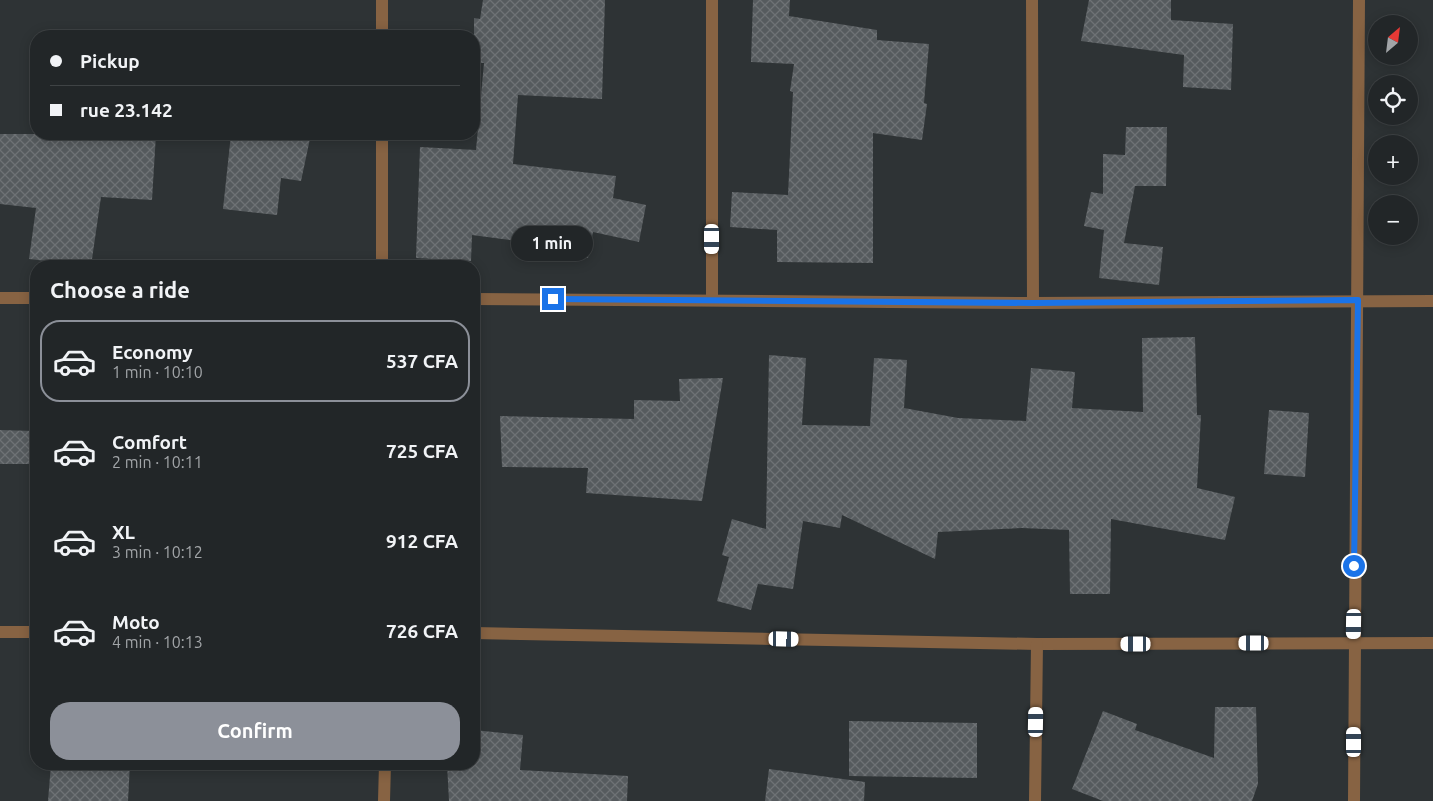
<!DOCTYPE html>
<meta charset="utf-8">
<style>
:root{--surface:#222628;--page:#2a2e30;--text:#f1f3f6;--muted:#a2a5a8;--line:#3f4345;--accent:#8c9099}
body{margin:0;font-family:Ubuntu,sans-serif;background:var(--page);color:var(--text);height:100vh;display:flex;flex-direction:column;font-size:19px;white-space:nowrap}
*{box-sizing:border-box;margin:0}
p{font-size:16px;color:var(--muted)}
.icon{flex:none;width:28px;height:28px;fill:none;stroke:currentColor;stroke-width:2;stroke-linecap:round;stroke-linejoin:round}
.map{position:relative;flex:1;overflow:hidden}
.side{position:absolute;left:30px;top:260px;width:450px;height:510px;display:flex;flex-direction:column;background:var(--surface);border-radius:20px;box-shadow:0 2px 12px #0003,0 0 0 1px var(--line)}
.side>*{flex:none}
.banner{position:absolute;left:30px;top:30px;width:450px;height:110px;border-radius:20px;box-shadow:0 2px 12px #0003,0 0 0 1px var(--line);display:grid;align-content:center;height:110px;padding:0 20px;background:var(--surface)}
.needle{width:32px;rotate:28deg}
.tools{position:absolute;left:1368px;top:15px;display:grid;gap:10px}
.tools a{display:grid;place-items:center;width:50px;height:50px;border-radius:50%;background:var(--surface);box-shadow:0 2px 12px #0003,0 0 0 1px var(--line);font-size:25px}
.end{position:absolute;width:22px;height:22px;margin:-11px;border:6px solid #1a73e8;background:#fff;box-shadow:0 0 0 2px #fff}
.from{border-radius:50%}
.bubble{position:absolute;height:35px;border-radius:18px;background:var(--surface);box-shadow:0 2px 12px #0003,0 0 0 1px var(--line);font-size:16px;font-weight:700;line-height:35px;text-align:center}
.car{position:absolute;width:15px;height:30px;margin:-15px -8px;border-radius:6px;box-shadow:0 0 4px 1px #0007;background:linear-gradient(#fff 24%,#345 0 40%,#fff 0 76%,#345 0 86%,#fff 0)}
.banner b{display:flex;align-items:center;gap:18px;height:48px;font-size:19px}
.banner b+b{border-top:1px solid var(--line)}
.banner i{width:12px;height:12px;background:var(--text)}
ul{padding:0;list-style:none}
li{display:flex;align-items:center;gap:15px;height:82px;margin:0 10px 8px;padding:0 10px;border:2px solid transparent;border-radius:20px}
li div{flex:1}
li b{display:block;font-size:19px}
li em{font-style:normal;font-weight:700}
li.current{border-color:var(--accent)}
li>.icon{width:45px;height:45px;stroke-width:1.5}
h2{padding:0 20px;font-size:22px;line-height:60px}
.primary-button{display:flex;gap:10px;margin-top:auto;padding:10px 20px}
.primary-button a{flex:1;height:58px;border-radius:20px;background:var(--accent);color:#fff;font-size:20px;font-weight:700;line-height:58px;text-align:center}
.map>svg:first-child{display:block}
.building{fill:url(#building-cross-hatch)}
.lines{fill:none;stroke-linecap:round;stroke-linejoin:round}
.minor{stroke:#876343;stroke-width:12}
.route{stroke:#1a73e8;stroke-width:6}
</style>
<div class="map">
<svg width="1433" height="801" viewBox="0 0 1433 801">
<defs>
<pattern id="building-cross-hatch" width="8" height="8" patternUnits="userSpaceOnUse" patternTransform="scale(1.25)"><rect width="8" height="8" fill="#565b5e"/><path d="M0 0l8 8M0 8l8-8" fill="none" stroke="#6e7275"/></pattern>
</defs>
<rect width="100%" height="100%" fill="#2e3335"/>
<g class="building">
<path d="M483 0H605L602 99 518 95 513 164 616 176 613 198 646 205 639 242 593 232 588 258 532 251 533 243 472 235 471 261 416 258 420 147 476 150 484 63H474V18L480 19Z"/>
<path d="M753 0H790L789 16 877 30V40L929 44 924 103 927 104 922 140 873 133V263L777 262V230L730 227 732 192 788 195 793 92 790 91 794 64 751 62Z"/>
<path d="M1089 0H1171V20L1233 24 1231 90 1183 87 1184 55 1081 41Z"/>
<path d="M1126 127H1167L1166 186H1135L1124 243 1163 247 1159 285 1099 278 1104 230 1084 226 1091 192 1103 194V154L1125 155Z"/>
<path d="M0 134H156L152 200 101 197 91 266 29 259 36 208 0 204Z"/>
<path d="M231 134H311L301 181 281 178 277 215 223 209Z"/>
<path d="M1195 337 1197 415H1201L1197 488 1235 497 1225 540 1111 519 1110 594H1070L1069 530 1022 528 938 532 935 559 842 515 840 528 803 521 793 589 758 584 751 610 717 601 729 557 722 555 732 519 766 529 769 355 806 358 802 425 870 426 874 358 907 360 904 408 958 418 1026 421 1031 368 1075 372 1072 408 1143 412 1142 338Z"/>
<path d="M723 378 702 501 586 493 588 468 502 467 500 416 634 419V400L680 401 679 379Z"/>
<path d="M1269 410 1309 413 1305 477 1264 474Z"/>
<path d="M0 430 36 431V464H0Z"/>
<path d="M1215 707H1256L1258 784 1252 801H1103L1072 789 1103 711 1137 724 1135 730 1214 758Z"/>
<path d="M849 721 977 723V778L849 776Z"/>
<path d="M474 730 523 735 520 770 628 776 627 801H449L447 764H474Z"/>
<path d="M51 764H130L128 801H48Z"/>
<path d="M769 769 865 782 864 801H765Z"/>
</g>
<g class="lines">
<g class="minor">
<path d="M382 0V36"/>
<path d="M1032 0 1033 303"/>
<path d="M382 134V266"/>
<path d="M0 298H36"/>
<path d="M474 299 1033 303 1433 301"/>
<path d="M712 299V0"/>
<path d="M0 632H36"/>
<path d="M474 633 1037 644 1433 643"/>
<path d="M384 801 385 764"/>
<path d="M1035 801 1037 644"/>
<path d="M1354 801 1359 0"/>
</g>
</g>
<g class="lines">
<path class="route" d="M553 299 1033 303 1358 300 1354 566"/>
</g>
</svg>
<div class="tools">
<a><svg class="needle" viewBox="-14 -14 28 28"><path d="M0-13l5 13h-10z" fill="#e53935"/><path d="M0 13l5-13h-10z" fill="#a2a5a8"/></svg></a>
<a><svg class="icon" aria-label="locate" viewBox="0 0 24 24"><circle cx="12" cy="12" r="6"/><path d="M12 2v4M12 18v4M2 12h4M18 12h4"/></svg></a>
<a>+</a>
<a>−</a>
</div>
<i class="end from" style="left:1354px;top:566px"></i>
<i class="end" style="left:553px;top:299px"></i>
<div class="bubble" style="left:511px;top:226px;width:82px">1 min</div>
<i class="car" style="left:712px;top:239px;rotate:180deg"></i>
<i class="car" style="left:1354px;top:624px;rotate:181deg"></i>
<i class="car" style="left:784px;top:639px;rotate:91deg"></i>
<i class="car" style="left:1254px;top:643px;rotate:270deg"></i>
<i class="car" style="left:1136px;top:644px;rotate:270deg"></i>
<i class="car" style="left:1036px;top:722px;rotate:1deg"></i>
<i class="car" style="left:1354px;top:742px;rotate:0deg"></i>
<div class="banner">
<b><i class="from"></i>Pickup</b>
<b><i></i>rue 23.142</b>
</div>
<section class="side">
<h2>Choose a ride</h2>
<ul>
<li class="current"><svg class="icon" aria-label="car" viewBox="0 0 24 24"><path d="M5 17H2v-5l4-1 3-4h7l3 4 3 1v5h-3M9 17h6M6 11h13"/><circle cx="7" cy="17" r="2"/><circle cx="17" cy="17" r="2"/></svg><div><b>Economy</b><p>1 min · 10:10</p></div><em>537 CFA</em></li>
<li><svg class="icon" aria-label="car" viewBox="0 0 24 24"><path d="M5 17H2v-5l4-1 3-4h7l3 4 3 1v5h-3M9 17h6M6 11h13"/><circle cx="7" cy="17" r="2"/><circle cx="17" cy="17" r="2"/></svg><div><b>Comfort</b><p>2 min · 10:11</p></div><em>725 CFA</em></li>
<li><svg class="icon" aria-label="car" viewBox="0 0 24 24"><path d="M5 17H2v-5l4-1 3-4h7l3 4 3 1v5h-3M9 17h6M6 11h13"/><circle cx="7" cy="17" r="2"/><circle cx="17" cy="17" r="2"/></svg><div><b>XL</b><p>3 min · 10:12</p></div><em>912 CFA</em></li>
<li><svg class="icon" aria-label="car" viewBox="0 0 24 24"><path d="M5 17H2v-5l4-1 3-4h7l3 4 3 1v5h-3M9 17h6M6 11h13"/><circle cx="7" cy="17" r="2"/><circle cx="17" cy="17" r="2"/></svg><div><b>Moto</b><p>4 min · 10:13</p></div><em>726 CFA</em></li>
</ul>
<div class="primary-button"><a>Confirm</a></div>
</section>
</div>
